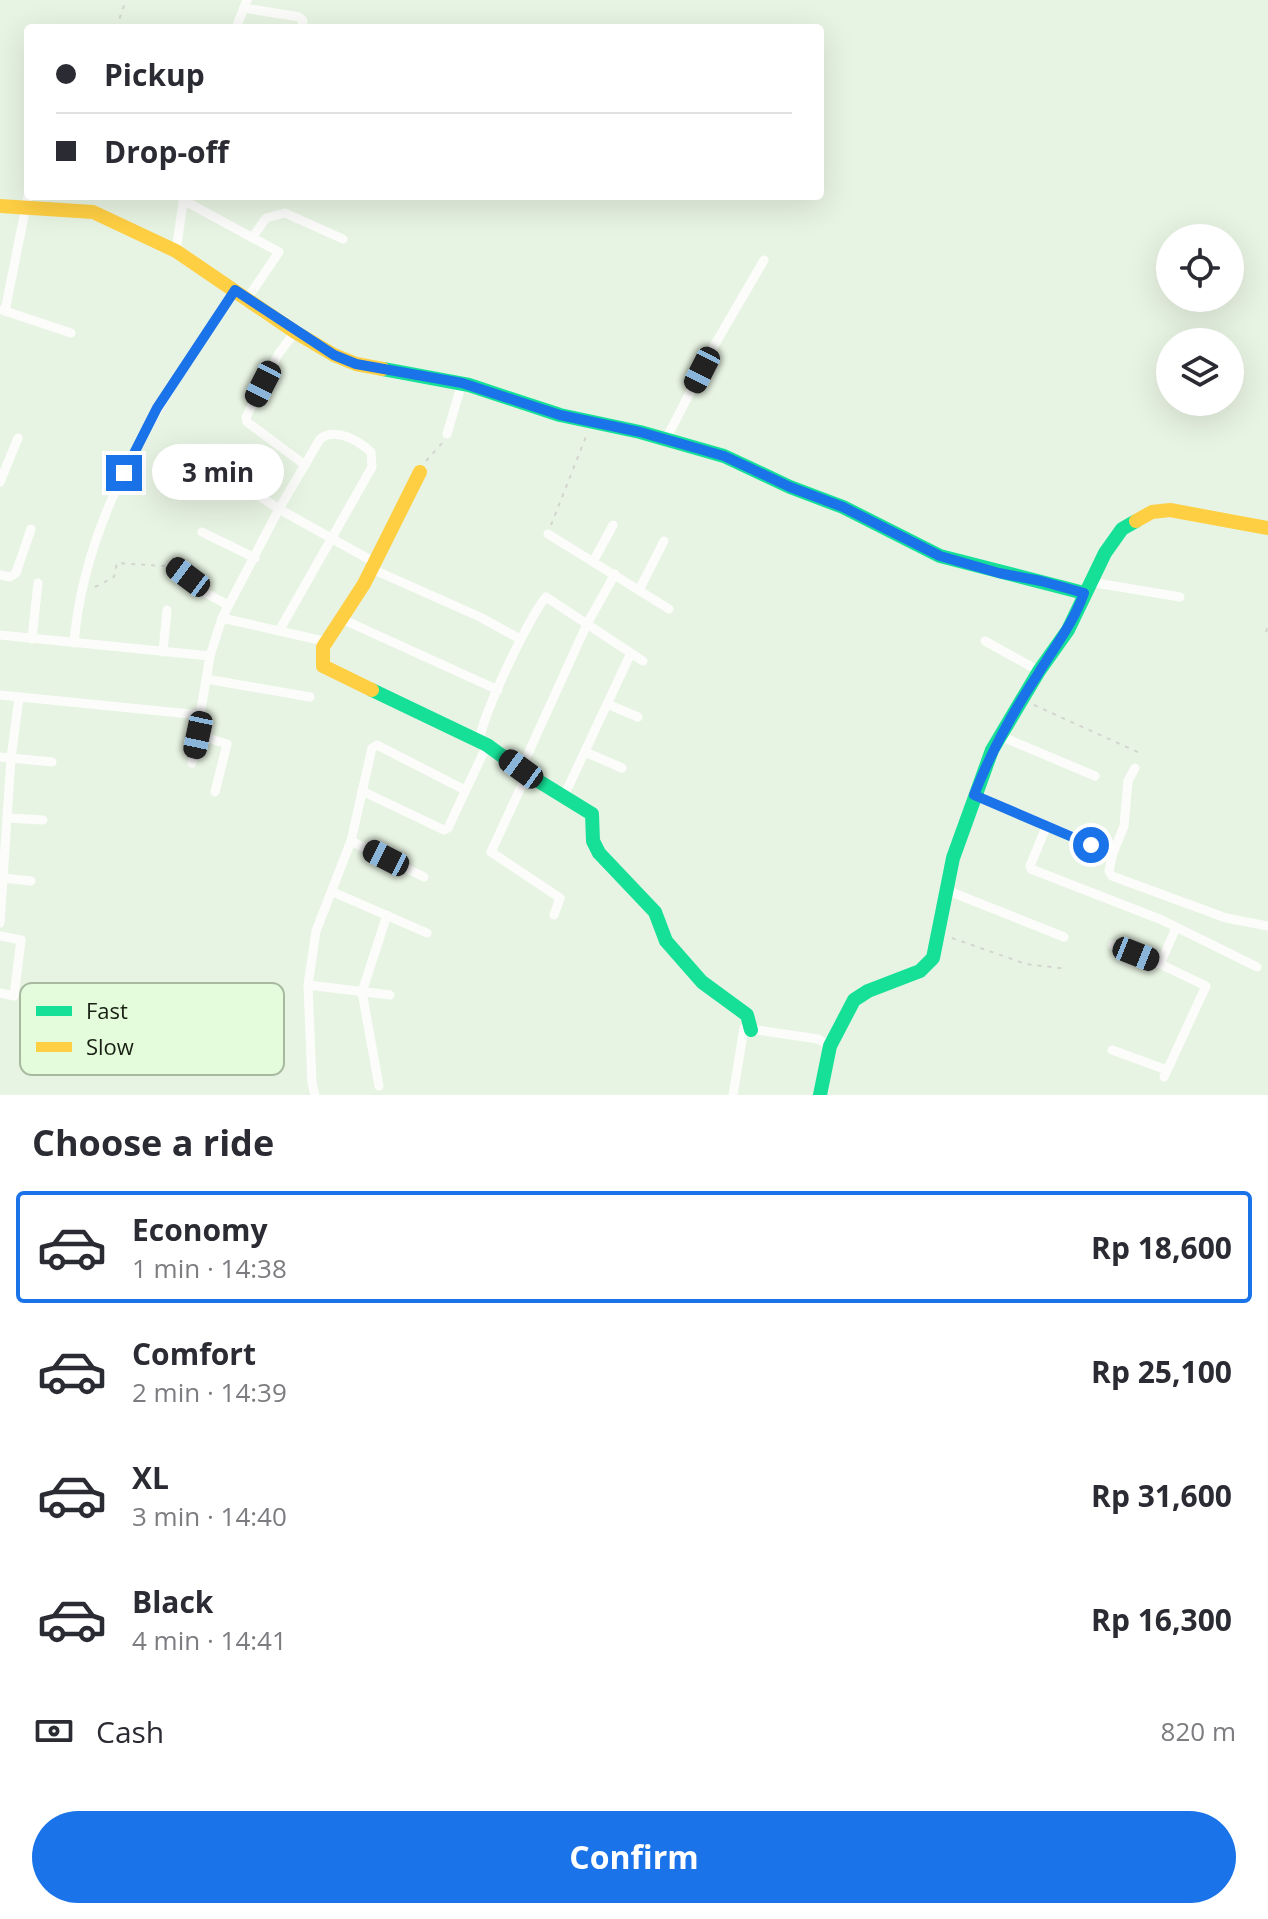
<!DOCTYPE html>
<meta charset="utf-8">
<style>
:root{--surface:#fff;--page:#f7f7f7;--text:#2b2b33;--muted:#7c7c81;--line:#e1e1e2;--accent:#1a73e8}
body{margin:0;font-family:"Open Sans",sans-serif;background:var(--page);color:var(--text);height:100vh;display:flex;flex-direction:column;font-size:30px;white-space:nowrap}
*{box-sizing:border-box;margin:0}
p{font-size:26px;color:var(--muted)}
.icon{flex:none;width:44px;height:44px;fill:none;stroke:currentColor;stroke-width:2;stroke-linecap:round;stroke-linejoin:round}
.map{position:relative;height:1095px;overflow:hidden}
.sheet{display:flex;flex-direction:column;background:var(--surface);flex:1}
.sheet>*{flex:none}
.hud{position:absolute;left:24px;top:24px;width:800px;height:176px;border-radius:8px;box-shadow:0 8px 32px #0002;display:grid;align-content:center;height:176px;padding:0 32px;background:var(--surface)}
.tools{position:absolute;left:1156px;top:224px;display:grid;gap:16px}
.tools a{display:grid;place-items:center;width:88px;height:88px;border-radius:50%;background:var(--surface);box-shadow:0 8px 32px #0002;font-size:40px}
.end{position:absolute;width:36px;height:36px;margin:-18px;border:10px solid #1a73e8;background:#fff;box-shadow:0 0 0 4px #fff}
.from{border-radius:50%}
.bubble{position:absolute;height:56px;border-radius:28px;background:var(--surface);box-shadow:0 8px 32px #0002;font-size:26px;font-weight:700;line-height:56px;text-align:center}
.car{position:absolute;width:24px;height:48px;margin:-24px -12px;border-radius:10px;box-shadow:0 0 6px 2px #0007;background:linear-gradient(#222 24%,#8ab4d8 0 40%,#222 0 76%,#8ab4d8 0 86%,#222 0)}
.hud b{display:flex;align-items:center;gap:28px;height:76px;font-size:30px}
.hud b+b{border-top:2px solid var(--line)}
.hud i{width:20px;height:20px;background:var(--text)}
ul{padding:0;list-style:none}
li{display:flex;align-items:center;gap:24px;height:112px;margin:0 16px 12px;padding:0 16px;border:4px solid transparent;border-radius:8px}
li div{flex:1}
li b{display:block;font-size:30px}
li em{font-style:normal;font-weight:700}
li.on{border-color:var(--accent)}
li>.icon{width:72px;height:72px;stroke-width:1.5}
h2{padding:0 32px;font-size:36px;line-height:96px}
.pay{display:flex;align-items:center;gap:20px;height:88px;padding:0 32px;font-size:30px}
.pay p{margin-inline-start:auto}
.primary-button{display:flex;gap:16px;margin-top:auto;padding:16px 32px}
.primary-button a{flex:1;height:92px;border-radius:48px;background:var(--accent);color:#fff;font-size:32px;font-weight:700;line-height:92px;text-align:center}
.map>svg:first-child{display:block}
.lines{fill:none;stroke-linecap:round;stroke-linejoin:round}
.path{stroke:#d2d5d0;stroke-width:2;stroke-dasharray:4 6;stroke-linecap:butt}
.street{stroke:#fcfdfb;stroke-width:9}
.fast{stroke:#16e098;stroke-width:14}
.slow{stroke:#ffcf43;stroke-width:14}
.route{stroke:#1a73e8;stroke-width:10}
.key{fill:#e4fcdb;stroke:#a7ba9f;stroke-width:2}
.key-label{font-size:22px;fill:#182014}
</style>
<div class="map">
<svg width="1268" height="1095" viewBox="0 0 1268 1095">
<rect width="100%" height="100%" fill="#e8f4e3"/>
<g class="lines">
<g class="path">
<path d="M116 28 126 0"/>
<path d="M426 461 443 442"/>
<path d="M551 525 587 434"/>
<path d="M95 587 114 577 117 563 165 566"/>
<path d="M1266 632 1268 625"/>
<path d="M1034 705 1142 754"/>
<path d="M952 938 1026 964 1067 969"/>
</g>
<g class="street">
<path d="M244 8 299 17 303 21 302 28"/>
<path d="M236 28 247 0"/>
<path d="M183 200 279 252 247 299"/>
<path d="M252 238 266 218 285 213 343 239"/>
<path d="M176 251 184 196"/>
<path d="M2 310 71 333"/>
<path d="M5 311 28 196"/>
<path d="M295 332 279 353 246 417 247 422 305 465"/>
<path d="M447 434 462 383"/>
<path d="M666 439 714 346 764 260"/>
<path d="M0 482 18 438"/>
<path d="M252 491 279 509 320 439C335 427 358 440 371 452L372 467 279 631"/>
<path d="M202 532 255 558"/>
<path d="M548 534 669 609"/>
<path d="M593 562 613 525"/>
<path d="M174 567 200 590 228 605"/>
<path d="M372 569 480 617 520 639"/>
<path d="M0 575 10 577 16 573 31 529"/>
<path d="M1090 582 1180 597"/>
<path d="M639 590 664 541"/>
<path d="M222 618 328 642"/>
<path d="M344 620 498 690"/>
<path d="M0 635 210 656"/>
<path d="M32 639 38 583"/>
<path d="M985 641 1039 671"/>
<path d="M74 643C85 510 163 398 235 290"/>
<path d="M163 652 167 610"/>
<path d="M206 679 310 697"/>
<path d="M0 695 200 715"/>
<path d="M607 704 638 717"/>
<path d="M198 735 227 744 215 792"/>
<path d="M1000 736 1095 776"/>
<path d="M480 741C479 721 531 613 546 597L643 661"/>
<path d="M585 752 622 768"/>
<path d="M0 757 52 762"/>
<path d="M192 763 210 656 222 618 279 509 374 562"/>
<path d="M521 769 587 624 615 574"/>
<path d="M527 774 491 852 560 898 554 915"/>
<path d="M362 791 444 830 448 828 487 745"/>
<path d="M974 795 1113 853 1109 871 1112 876 1226 918 1268 926"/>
<path d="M563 798 631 653"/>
<path d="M7 818 43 820"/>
<path d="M1046 827 1030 866 1031 869 1162 920 1257 967"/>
<path d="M351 841 424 877"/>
<path d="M1113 853 1124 826 1128 781 1135 768"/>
<path d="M3 878 31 881"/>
<path d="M946 890 1064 937"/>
<path d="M333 892 427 933"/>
<path d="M0 923 11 758 19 698"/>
<path d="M0 936 21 940 14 996 0 993"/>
<path d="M1113 945 1160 964"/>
<path d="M308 985 390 995"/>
<path d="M1112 1050 1167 1070"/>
<path d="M1164 1077 1206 986 1160 964 1176 928"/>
<path d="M379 1086 362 992 387 915"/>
<path d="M315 1095 312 1083 308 985 316 931 351 841 372 748 377 745 465 790"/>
<path d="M733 1095 744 1028 818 1039 830 1046"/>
</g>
<g class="fast">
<path d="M383 369 469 385 560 415 640 432 724 456 790 487 843 507 940 556 1084 593"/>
<path d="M372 690 487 745 527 774 592 814 593 841 599 853 655 912 666 941 702 982 747 1015 751 1030"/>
<path d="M820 1095 830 1046 854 1000 868 991 920 971 933 958 953 858 992 750 1039 671 1068 630 1105 553 1122 529 1136 521"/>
</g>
<g class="slow">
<path d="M0 206 93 212 176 251 295 332 334 355 356 364 383 369"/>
<path d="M1136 521 1152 512 1170 510 1268 528"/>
<path d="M372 690 323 666V647L364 584 420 472"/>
</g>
</g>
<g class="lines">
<path class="route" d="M124 473 157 408 235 290 334 355 356 364 462 383 560 415 640 432 724 456 790 487 843 507 940 556 999 573 1041 581 1084 593C1073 624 1055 646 1038 674 1012 713 991 752 974 795L1091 845"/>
</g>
<rect x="20" y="983" width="264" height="92" rx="12" class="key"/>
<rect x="36" y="1006" width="36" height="10" fill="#16e098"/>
<rect x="36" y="1042" width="36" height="10" fill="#ffcf43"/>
<g class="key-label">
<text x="86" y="1019">Fast</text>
<text x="86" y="1055">Slow</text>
</g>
</svg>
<div class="tools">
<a><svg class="icon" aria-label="locate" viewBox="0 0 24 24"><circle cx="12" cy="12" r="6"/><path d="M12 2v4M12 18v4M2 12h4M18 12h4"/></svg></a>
<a><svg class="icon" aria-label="layers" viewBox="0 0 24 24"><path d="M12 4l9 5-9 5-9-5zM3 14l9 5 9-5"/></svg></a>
</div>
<i class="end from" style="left:1091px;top:845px"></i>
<i class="end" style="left:124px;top:473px"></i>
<div class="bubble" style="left:152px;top:444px;width:132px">3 min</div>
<i class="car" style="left:702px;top:370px;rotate:207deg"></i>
<i class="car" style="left:263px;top:384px;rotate:207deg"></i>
<i class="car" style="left:188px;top:577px;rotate:307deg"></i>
<i class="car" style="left:198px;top:735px;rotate:192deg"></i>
<i class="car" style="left:521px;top:769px;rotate:306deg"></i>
<i class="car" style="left:386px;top:858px;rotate:297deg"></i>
<i class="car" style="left:1136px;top:954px;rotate:112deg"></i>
<div class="hud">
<b><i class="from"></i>Pickup</b>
<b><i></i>Drop-off</b>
</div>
</div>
<section class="sheet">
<h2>Choose a ride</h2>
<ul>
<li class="on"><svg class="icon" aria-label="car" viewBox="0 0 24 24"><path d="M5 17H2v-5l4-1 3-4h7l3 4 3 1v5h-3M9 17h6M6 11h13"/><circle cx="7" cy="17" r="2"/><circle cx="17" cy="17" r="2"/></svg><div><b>Economy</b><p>1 min · 14:38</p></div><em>Rp 18,600</em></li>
<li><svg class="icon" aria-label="car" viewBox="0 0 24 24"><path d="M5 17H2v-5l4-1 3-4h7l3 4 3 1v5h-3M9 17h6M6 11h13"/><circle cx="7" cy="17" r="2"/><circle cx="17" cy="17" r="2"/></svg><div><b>Comfort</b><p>2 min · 14:39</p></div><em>Rp 25,100</em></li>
<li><svg class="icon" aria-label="car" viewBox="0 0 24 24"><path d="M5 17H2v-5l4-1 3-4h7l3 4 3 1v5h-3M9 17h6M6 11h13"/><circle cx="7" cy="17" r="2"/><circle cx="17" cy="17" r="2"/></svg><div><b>XL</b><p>3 min · 14:40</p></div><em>Rp 31,600</em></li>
<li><svg class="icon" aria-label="car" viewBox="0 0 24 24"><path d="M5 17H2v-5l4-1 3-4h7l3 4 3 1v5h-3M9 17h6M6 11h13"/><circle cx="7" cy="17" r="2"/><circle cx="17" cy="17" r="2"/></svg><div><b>Black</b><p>4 min · 14:41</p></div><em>Rp 16,300</em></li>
</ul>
<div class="pay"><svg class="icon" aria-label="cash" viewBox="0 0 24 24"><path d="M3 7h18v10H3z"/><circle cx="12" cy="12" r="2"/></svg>Cash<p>820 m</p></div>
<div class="primary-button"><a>Confirm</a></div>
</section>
